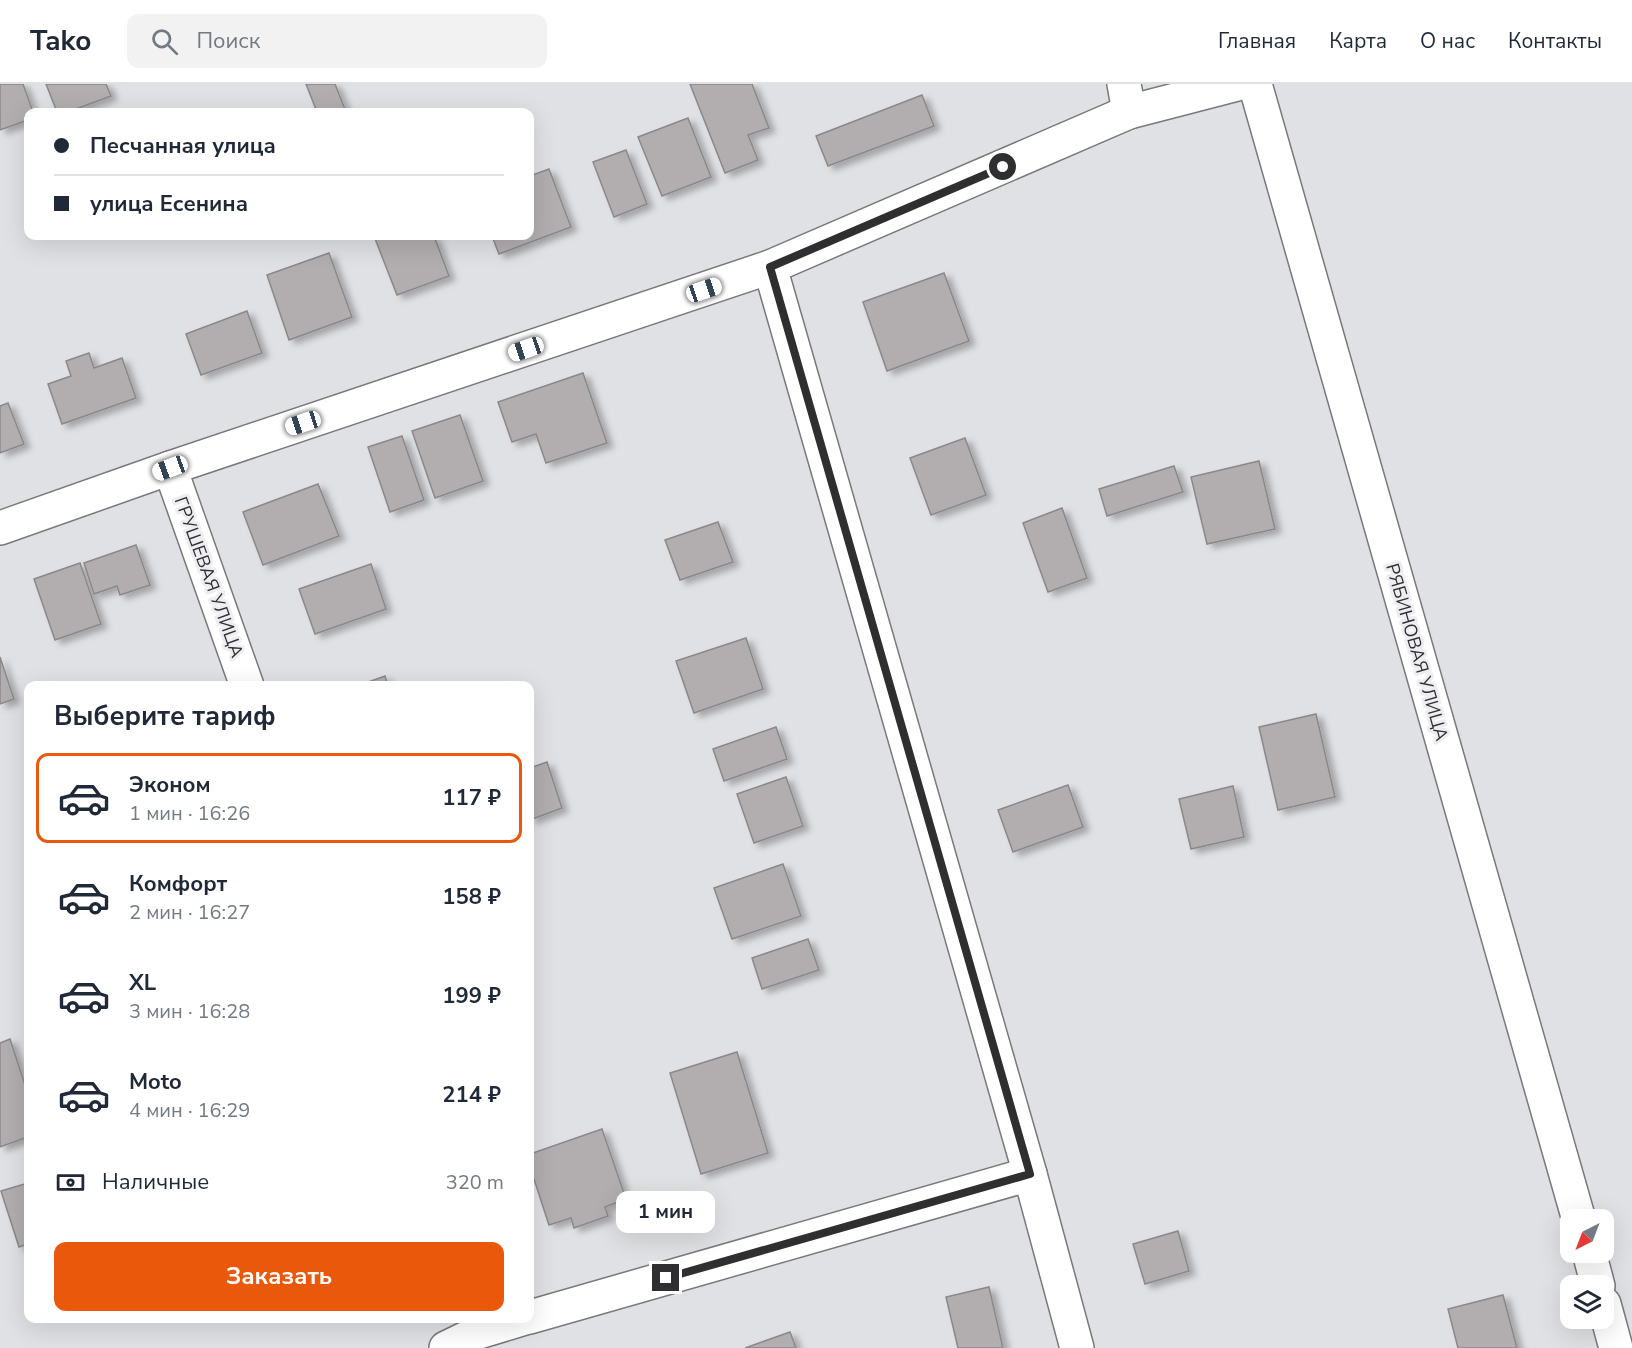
<!DOCTYPE html>
<html lang="ru">
<meta charset="utf-8">
<style>
:root{--surface:#fff;--page:#f2f2f3;--text:#1f2937;--muted:#747a83;--line:#e0e1e3;--accent:#ea580c}
body{margin:0;font-family:"Nunito Sans",sans-serif;background:var(--page);color:var(--text);height:100vh;display:flex;flex-direction:column;font-size:22px;white-space:nowrap}
*{box-sizing:border-box;margin:0}
p{font-size:20px;color:var(--muted)}
.icon{flex:none;width:33px;height:33px;fill:none;stroke:currentColor;stroke-width:2;stroke-linecap:round;stroke-linejoin:round}
.map{position:relative;flex:1;overflow:hidden}
.drawer{position:absolute;left:24px;top:597px;width:510px;height:642px;display:flex;flex-direction:column;background:var(--surface);border-radius:12px;box-shadow:0 6px 24px #0002}
.drawer>*{flex:none}
.top-card{position:absolute;left:24px;top:24px;width:510px;height:132px;border-radius:12px;box-shadow:0 6px 24px #0002;display:grid;align-content:center;height:132px;padding:0 30px;background:var(--surface)}
.needle{width:39px;rotate:222deg}
.fabs{position:absolute;left:1560px;top:1125px;display:grid;gap:12px}
.fabs a{display:grid;place-items:center;width:54px;height:54px;border-radius:12px;background:var(--surface);box-shadow:0 6px 24px #0002;font-size:30px}
.end{position:absolute;width:27px;height:27px;margin:-14px;border:8px solid #2f2f31;background:#fff;box-shadow:0 0 0 3px #fff}
.from{border-radius:50%}
.bubble{position:absolute;height:42px;border-radius:12px;background:var(--surface);box-shadow:0 6px 24px #0002;font-size:20px;font-weight:700;line-height:42px;text-align:center}
.car{position:absolute;width:18px;height:36px;margin:-18px -9px;border-radius:8px;box-shadow:0 0 4px 2px #0007;background:linear-gradient(#fff 24%,#345 0 40%,#fff 0 76%,#345 0 86%,#fff 0)}
.top-card b{display:flex;align-items:center;gap:21px;height:57px;font-size:22px}
.top-card b+b{border-top:2px solid var(--line)}
.top-card i{width:15px;height:15px;background:var(--text)}
ul{padding:0;list-style:none}
li{display:flex;align-items:center;gap:18px;height:90px;margin:0 12px 9px;padding:0 18px;border:3px solid transparent;border-radius:12px}
li div{flex:1}
li b{display:block;font-size:22px}
li em{font-style:normal;font-weight:700}
li.current{border-color:var(--accent)}
li>.icon{width:54px;height:54px;stroke-width:1.5}
h2{padding:0 30px;font-size:27px;line-height:72px}
.pay{display:flex;align-items:center;gap:15px;height:66px;padding:0 30px;font-size:22px}
.pay p{margin-inline-start:auto}
.primary-button{display:flex;gap:12px;margin-top:auto;padding:12px 30px}
.primary-button a{flex:1;height:69px;border-radius:12px;background:var(--accent);color:#fff;font-size:24px;font-weight:700;line-height:69px;text-align:center}
header{display:flex;align-items:center;gap:36px;box-sizing:border-box;height:84px;padding:0 30px;background:var(--surface);border-bottom:2px solid var(--line)}
header strong{font-size:28px}
nav{display:flex;gap:33px;margin-inline-start:auto;font-size:21px}
.search{width:420px;height:54px;background:var(--page);display:flex;align-items:center;gap:15px;box-sizing:border-box;padding:0 21px;border-radius:12px;color:var(--muted);font-size:22px}
.map>svg:first-child{display:block}
.building{fill:#b2aeb0;stroke:#8c888a;stroke-width:1.5;filter:url(#shadow)}
.lines{fill:none;stroke-linecap:round;stroke-linejoin:round}
.minor-casing{stroke:#79797d;stroke-width:36}
.minor{stroke:#fff;stroke-width:33}
.route{stroke:#2f2f31;stroke-width:8}
.labels{text-anchor:middle;stroke-width:6;stroke-linejoin:round;paint-order:stroke}
.street-label{font-size:18px;fill:#2f2f31;stroke:#eeeef2}
</style>
<header>
<strong>Tako</strong>
<div class="search"><svg class="icon" aria-label="search" viewBox="0 0 24 24"><circle cx="10" cy="10" r="6"/><path d="M15 15l6 6"/></svg>Поиск</div>
<nav><a>Главная</a><a>Карта</a><a>О нас</a><a>Контакты</a></nav>
</header>
<div class="map">
<svg width="1632" height="1264" viewBox="0 0 1632 1264">
<defs>
<filter id="shadow"><feDropShadow dx="6" dy="4" stdDeviation="3" flood-color="#0004"/></filter>
</defs>
<rect width="100%" height="100%" fill="#e0e1e4"/>
<g class="building">
<path d="M0 0H23L33 28H28V36L0 46Z"/>
<path d="M46 0H106L111 12 68 28H57Z"/>
<path d="M306 0H335L346 28H317Z"/>
<path d="M690 0H752L769 44 748 51 758 76 725 89Z"/>
<path d="M922 11 934 42 828 82 816 52Z"/>
<path d="M688 34 711 93 662 112 638 53Z"/>
<path d="M626 66 647 120 614 133 593 78Z"/>
<path d="M549 85 571 143 499 170 492 152H530V92Z"/>
<path d="M374 152H434L449 192 397 211Z"/>
<path d="M329 169 352 233 289 256 267 191Z"/>
<path d="M944 189 969 257 887 287 863 218Z"/>
<path d="M247 227 262 269 201 291 186 250Z"/>
<path d="M89 269 94 284 122 274 136 314 62 340 48 300 71 292 66 277Z"/>
<path d="M583 289 607 359 546 379 536 350 512 358 498 318Z"/>
<path d="M8 319 24 360 0 369V322Z"/>
<path d="M460 331 483 397 435 414 412 347Z"/>
<path d="M402 352 424 416 390 428 368 363Z"/>
<path d="M965 354 986 411 931 431 910 374Z"/>
<path d="M1259 377 1275 445 1207 460 1191 393Z"/>
<path d="M1174 382 1183 408 1107 432 1099 405Z"/>
<path d="M318 400 339 452 263 481 243 428Z"/>
<path d="M1062 424 1087 494 1048 508 1023 439Z"/>
<path d="M718 438 733 478 680 496 665 456Z"/>
<path d="M136 461 150 501 120 511 117 502 94 510 84 479Z"/>
<path d="M80 479 101 540 55 556 34 495Z"/>
<path d="M371 480 386 525 315 550 299 505Z"/>
<path d="M746 554 763 605 694 629 676 577Z"/>
<path d="M0 573 14 615 0 620Z"/>
<path d="M385 592 388 602H357Z"/>
<path d="M1316 630 1335 713 1278 726 1259 643Z"/>
<path d="M776 643 787 675 724 697 713 665Z"/>
<path d="M547 678 562 724 530 736V684Z"/>
<path d="M786 693 803 742 754 759 737 710Z"/>
<path d="M1068 701 1083 743 1013 768 998 726Z"/>
<path d="M1233 702 1244 753 1191 765 1179 715Z"/>
<path d="M783 780 801 832 732 855 714 804Z"/>
<path d="M808 855 819 886 762 905 752 874Z"/>
<path d="M10 955 28 1010V1053L0 1063V959Z"/>
<path d="M737 968 768 1069 701 1090 670 989Z"/>
<path d="M602 1045 626 1115 605 1123 608 1132 574 1144 571 1134 549 1141 530 1083V1070Z"/>
<path d="M28 1099V1160L19 1163 1 1107Z"/>
<path d="M1178 1147 1189 1187 1145 1200 1133 1160Z"/>
<path d="M989 1203 1003 1264H958L946 1213Z"/>
<path d="M1503 1211 1517 1264H1458L1448 1225Z"/>
<path d="M790 1248 796 1264H745Z"/>
</g>
<g class="lines">
<defs>
<g id="minor">
<path d="M1124 0 1129 28"/>
<path d="M1255 0 1579 1136"/>
<path d="M770 183 1030 1090 1077 1264"/>
<path d="M170 384 247 602"/>
<path d="M0 444 170 384 770 183 1129 28 1237 0"/>
<path d="M1589 1168 1598 1202"/>
<path d="M1604 1220 1616 1264"/>
<path d="M530 1233 1030 1090"/>
<path d="M446 1264 479 1248 525 1234"/>
</g>
</defs>
<use href="#minor" class="minor-casing"/>
<use href="#minor" class="minor"/>
</g>
<g class="lines">
<path class="route" d="M666 1194 1030 1090 770 183 1003 83"/>
</g>
<g class="labels">
<g class="street-label">
<text transform="translate(209 493) rotate(70)" y="6">ГРУШЕВАЯ УЛИЦА</text>
<text transform="translate(1417 568) rotate(74)" y="6">РЯБИНОВАЯ УЛИЦА</text>
</g>
</g>
</svg>
<div class="fabs">
<a><svg class="needle" viewBox="-14 -14 28 28"><path d="M0-13l5 13h-10z" fill="#e53935"/><path d="M0 13l5-13h-10z" fill="#747a83"/></svg></a>
<a><svg class="icon" aria-label="layers" viewBox="0 0 24 24"><path d="M12 4l9 5-9 5-9-5zM3 14l9 5 9-5"/></svg></a>
</div>
<i class="end from" style="left:1003px;top:83px"></i>
<i class="end" style="left:666px;top:1194px"></i>
<div class="bubble" style="left:616px;top:1107px;width:99px">1 мин</div>
<i class="car" style="left:704px;top:206px;rotate:71deg"></i>
<i class="car" style="left:526px;top:265px;rotate:251deg"></i>
<i class="car" style="left:303px;top:339px;rotate:252deg"></i>
<i class="car" style="left:170px;top:384px;rotate:250deg"></i>
<div class="top-card">
<b><i class="from"></i>Песчанная улица</b>
<b><i></i>улица Есенина</b>
</div>
<section class="drawer">
<h2>Выберите тариф</h2>
<ul>
<li class="current"><svg class="icon" aria-label="car" viewBox="0 0 24 24"><path d="M5 17H2v-5l4-1 3-4h7l3 4 3 1v5h-3M9 17h6M6 11h13"/><circle cx="7" cy="17" r="2"/><circle cx="17" cy="17" r="2"/></svg><div><b>Эконом</b><p>1 мин · 16:26</p></div><em>117 ₽</em></li>
<li><svg class="icon" aria-label="car" viewBox="0 0 24 24"><path d="M5 17H2v-5l4-1 3-4h7l3 4 3 1v5h-3M9 17h6M6 11h13"/><circle cx="7" cy="17" r="2"/><circle cx="17" cy="17" r="2"/></svg><div><b>Комфорт</b><p>2 мин · 16:27</p></div><em>158 ₽</em></li>
<li><svg class="icon" aria-label="car" viewBox="0 0 24 24"><path d="M5 17H2v-5l4-1 3-4h7l3 4 3 1v5h-3M9 17h6M6 11h13"/><circle cx="7" cy="17" r="2"/><circle cx="17" cy="17" r="2"/></svg><div><b>XL</b><p>3 мин · 16:28</p></div><em>199 ₽</em></li>
<li><svg class="icon" aria-label="car" viewBox="0 0 24 24"><path d="M5 17H2v-5l4-1 3-4h7l3 4 3 1v5h-3M9 17h6M6 11h13"/><circle cx="7" cy="17" r="2"/><circle cx="17" cy="17" r="2"/></svg><div><b>Moto</b><p>4 мин · 16:29</p></div><em>214 ₽</em></li>
</ul>
<div class="pay"><svg class="icon" aria-label="cash" viewBox="0 0 24 24"><path d="M3 7h18v10H3z"/><circle cx="12" cy="12" r="2"/></svg>Наличные<p>320 m</p></div>
<div class="primary-button"><a>Заказать</a></div>
</section>
</div>
